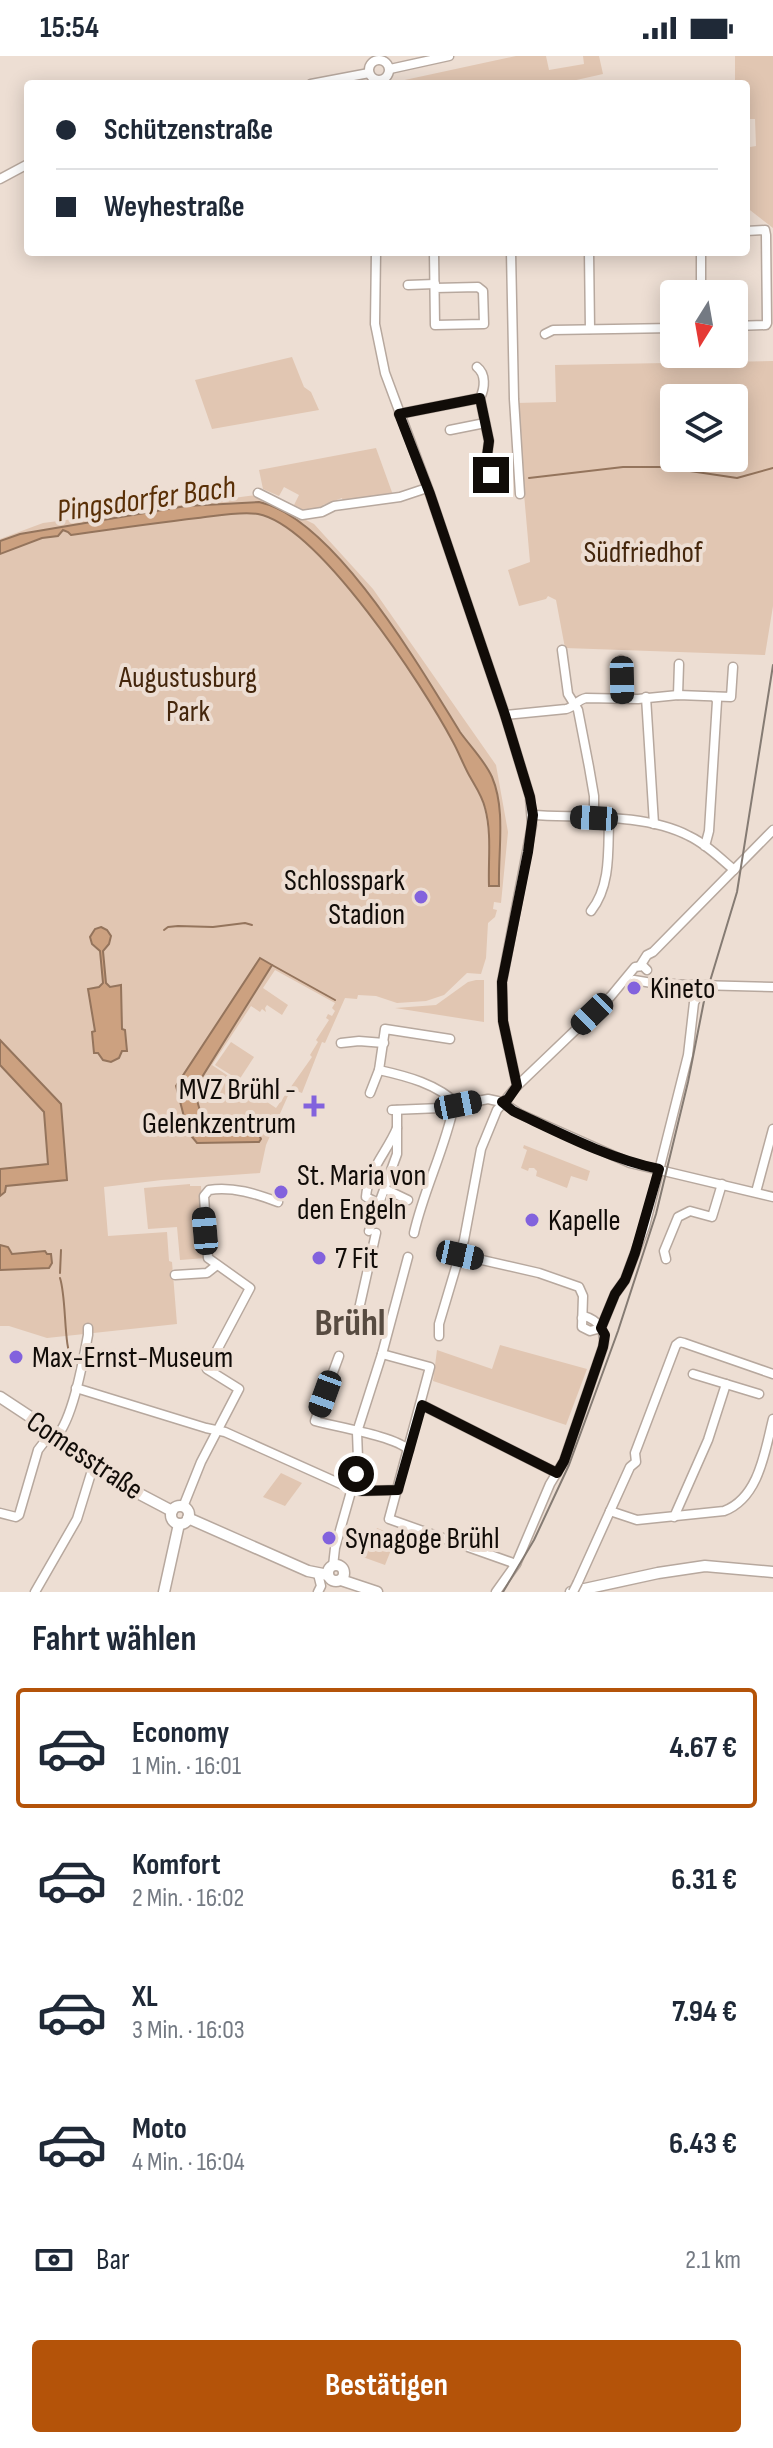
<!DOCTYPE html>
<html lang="de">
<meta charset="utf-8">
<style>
:root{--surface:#fff;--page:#f6f6f7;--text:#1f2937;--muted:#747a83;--line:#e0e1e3;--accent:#b45309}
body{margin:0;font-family:"Sofia Sans Condensed",sans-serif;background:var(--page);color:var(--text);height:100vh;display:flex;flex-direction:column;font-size:30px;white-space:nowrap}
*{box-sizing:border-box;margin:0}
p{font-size:26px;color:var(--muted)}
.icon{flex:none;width:44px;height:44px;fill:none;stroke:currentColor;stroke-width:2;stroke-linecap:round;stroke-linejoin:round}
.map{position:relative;height:1536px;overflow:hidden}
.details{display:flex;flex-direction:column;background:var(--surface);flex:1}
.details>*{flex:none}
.hud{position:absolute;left:24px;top:24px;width:726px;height:176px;border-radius:8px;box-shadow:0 4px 20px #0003;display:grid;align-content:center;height:176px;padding:0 32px;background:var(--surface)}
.needle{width:52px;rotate:191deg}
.fabs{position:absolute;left:660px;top:224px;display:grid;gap:16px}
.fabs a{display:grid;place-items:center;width:88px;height:88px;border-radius:8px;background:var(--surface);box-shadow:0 4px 20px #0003;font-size:40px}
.end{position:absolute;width:36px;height:36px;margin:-18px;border:10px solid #110c08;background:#fff;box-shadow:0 0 0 4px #fff}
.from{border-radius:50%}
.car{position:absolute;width:24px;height:48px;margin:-24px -12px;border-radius:10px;box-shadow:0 0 6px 2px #0007;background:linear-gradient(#222 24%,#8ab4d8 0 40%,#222 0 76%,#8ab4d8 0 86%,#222 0)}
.hud b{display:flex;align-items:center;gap:28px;height:76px;font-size:30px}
.hud b+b{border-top:2px solid var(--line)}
.hud i{width:20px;height:20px;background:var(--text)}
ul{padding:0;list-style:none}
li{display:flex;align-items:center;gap:24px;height:120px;margin:0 16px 12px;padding:0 16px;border:4px solid transparent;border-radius:8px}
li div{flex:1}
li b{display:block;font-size:30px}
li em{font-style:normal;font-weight:700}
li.on{border-color:var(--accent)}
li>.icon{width:72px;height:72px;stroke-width:1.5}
h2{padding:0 32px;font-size:36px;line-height:96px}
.pay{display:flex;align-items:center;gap:20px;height:88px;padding:0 32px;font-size:30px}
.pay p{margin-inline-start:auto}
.button{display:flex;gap:16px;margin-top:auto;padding:16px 32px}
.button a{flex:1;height:92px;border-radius:8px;background:var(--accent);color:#fff;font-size:32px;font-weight:700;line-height:92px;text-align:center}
.status{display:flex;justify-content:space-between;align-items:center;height:56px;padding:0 40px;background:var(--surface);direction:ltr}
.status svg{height:22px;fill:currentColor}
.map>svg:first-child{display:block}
.green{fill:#e1c6b2;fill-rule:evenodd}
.water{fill:#cca180;stroke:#94745c;stroke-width:2}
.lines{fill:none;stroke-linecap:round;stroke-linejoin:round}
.stream{stroke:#94745c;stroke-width:2}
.minor-casing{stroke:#b7a89e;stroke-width:11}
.major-casing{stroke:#b7a89e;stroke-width:13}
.minor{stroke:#fff;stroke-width:8}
.major{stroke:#fff;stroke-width:10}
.tram{stroke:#857b73;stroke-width:2}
.minor-bridge-casing{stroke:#b7a89e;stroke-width:11;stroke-linecap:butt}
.minor-bridge{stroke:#fff;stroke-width:8}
.route{stroke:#110c08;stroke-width:10}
.poi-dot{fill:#8262dd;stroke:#edded3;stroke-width:3}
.labels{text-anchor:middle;stroke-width:8;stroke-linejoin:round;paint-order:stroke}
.park-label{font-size:30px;fill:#44260c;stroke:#edded3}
.poi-label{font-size:30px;fill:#110c08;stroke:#edded3;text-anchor:start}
.street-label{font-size:30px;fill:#110c08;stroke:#edded3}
.water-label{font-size:32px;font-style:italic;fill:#592f06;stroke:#edded3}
.district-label{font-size:38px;font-weight:bold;fill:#574b41;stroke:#edded3}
</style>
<div class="status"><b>15:54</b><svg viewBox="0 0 49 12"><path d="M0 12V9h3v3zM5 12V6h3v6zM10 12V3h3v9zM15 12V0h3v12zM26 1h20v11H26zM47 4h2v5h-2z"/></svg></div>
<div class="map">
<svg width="773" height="1536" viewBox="0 0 773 1536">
<rect width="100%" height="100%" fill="#edded3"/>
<g class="green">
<path d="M516 0H546L549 14 584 8 583 0H599L603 18 572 25 571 28H399L400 25Z"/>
<path d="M735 0H773V172L746 151V102L750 91 756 90 755 63H746V28H735Z"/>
<path d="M292 301 304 331 311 336 319 354 212 373 195 324Z"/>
<path d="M773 305V550L765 599 565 592 556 544 548 540 546 543 519 550 508 514 530 506 516 347 556 346 555 309ZM674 342H734V402H674Z"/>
<path d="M376 392 393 439 343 446 342 442 323 449 324 453 307 456 294 449 299 439 284 431 279 440 263 433 259 414Z"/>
<path d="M256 439 314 468 373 533 496 709 508 776 501 847 494 846 493 853 497 854 495 861 488 867 486 902 481 918 467 917 444 939 426 945 397 947 376 940 358 939 357 943 345 942 325 987 322 986 302 1037 291 1033 266 1089 260 1117 162 1124 104 1131 108 1180 167 1176 169 1205 172 1206 177 1268 47 1282 9 1270H0V483L43 467ZM479 737 499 767V829L489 830C488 796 492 770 479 737ZM275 914 335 947 332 952 335 955 332 960 328 958 326 962 329 964 316 984 318 986 310 999 312 1001 276 1052 212 1009 251 950 260 956 262 953 266 956 265 952 267 949 282 959 288 949 263 932Z"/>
<path d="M476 924H484V966L395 952 436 949 468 926Z"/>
<path d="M231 986 254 1001 239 1024 215 1009Z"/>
<path d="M524 1089 590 1115 587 1125 571 1120 567 1132 536 1120 537 1115 534 1112H529L528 1115 521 1112 527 1094 523 1092Z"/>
<path d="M190 1128V1130H201L206 1202 180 1204 177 1171 148 1173 144 1132Z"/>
<path d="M500 1289 587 1313 566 1369 433 1325 437 1294 492 1313Z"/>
<path d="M281 1417 302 1427 285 1450 263 1441Z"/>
<path d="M377 1472 404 1483 399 1497 391 1494 385 1509 360 1500 369 1480 374 1481Z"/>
</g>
<g class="water">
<path d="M259 446C334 462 421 613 460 676 470 690 485 705 492 721 506 754 498 795 499 830H489C488 804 492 778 485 752 482 739 475 730 469 719 463 708 459 697 453 686 424 631 319 470 258 458 240 455 216 460 198 462 155 467 113 473 71 479L68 476 63 474 58 480 42 482 0 498V485L20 478 186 450Z"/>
<path d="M101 871 107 874 111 880 109 888 103 895 106 927 110 931 121 929 122 973 125 974 127 995H122L119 1002 111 1006 103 1004 98 997H94L92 976 95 975 88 933 99 931 103 927 100 895 92 888 90 881 95 873Z"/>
<path d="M260 902 272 909 194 1034 207 1079 258 1077 261 1083 259 1086 197 1087 188 1076 176 1030Z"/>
<path d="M0 984 61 1048 67 1124 6 1130 5 1136 0 1140V1113L48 1108 44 1056 0 1009Z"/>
<path d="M0 1189 8 1191 12 1198 45 1195 47 1198H51L52 1207 49 1212 0 1214Z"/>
</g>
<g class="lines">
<g class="stream">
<path d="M529 422 623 411H663L737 422 773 412"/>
<path d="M164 874 168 871 178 870 213 871 245 867 252 869"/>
<path d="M272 909 335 944"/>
<path d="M60 1217 61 1194"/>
<path d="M60 1222C67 1244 63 1292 73 1306"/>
</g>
<defs>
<g id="minor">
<circle cx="379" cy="14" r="10"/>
<path d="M390 13 449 0"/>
<path d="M311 28 369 17"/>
<path d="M0 123 28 108"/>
<path d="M376 196 375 268 385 317 430 438 505 659 530 741 532 769 502 926 503 965 517 1030"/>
<path d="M434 196 435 269 484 268 483 235 478 231 435 232"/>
<path d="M511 196 514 343 520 438"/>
<path d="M589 196 590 273"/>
<path d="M408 229 435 228"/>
<path d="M701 238V196"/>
<path d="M734 270 766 269 767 267 766 179 765 174 746 175"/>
<path d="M545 278 553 274 674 272"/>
<path d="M480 342 489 385 487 400 492 428"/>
<path d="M399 358 480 342C485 332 486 318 477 311"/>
<path d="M450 374 485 367"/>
<path d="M258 437 302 459 322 456 334 450 400 441 427 432"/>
<path d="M562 594 568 638 578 654 589 711 594 740V762"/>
<path d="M621 604 622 643"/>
<path d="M678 639 679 608"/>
<path d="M646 641 654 768"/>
<path d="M505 659 566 653C574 651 577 644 586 642L638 643 678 639 731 641 733 611"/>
<path d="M533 759C581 762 645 757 689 780 706 788 720 802 734 814"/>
<path d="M705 790 709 775 717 645 715 641"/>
<path d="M591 855C611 830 608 794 609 763"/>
<path d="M640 910 647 899 653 896 773 774"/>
<path d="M634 924 658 928 773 931"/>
<path d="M674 928 686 935 695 945"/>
<path d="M341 987 359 985 384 987"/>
<path d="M379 1014C406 1020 438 1028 458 1049"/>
<path d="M370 1037 379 1014 385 973 450 983"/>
<path d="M392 1054 441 1052 488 1043 502 1046 520 1058 630 1107 773 1141"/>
<path d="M385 1133 408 1144"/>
<path d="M756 1136 773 1073"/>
<path d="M378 1147 366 1141C368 1114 387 1096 397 1072"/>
<path d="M369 1175 397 1098V1054"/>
<path d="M414 1177C424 1133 445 1093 454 1049"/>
<path d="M460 1199 539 1217 579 1231 583 1240 582 1271 590 1275 601 1272 615 1238 625 1224 645 1170 688 999 696 929"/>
<path d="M666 1203 664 1195 678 1161 690 1155 712 1161 722 1128"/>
<path d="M175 1219 207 1217 217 1209"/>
<path d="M355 1271 376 1177"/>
<path d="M439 1280V1268L464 1184 481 1093 497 1054 517 1030 611 940 635 911 643 910 647 914"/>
<path d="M382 1298 430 1311 389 1463 516 1508"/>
<path d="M339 1300 315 1365C336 1371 395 1380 409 1394"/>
<path d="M693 1318 759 1338"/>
<path d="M76 1332 206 1372 225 1376 352 1433 360 1435 398 1434"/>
<path d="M422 1349 557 1417"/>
<path d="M56 1381C73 1363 83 1305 88 1279V1272"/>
<path d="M183 1451 201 1406 239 1333 207 1313 250 1232 208 1202 204 1140 209 1134C232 1130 257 1138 278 1146"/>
<path d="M610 1455 637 1464 724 1455C759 1442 765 1395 773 1363"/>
<path d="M0 1457 16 1461 19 1459 38 1394 51 1377"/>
<path d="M674 1461 708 1384 726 1328"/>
<path d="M333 1510 335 1492 356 1418 358 1403 357 1376 382 1298 408 1201"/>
<path d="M318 1518 321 1530 318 1536"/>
<path d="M578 1526 630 1411 636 1406 635 1397 676 1289 680 1286 684 1287 773 1318"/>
<path d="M35 1536 77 1463 93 1411"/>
<path d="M496 1536 516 1508 550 1428 564 1405 603 1291C607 1277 599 1264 584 1260L582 1262"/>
</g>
<g id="major">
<path d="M0 1341 41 1368 93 1411 115 1425 172 1455"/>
<circle cx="180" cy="1459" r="9"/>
<path d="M188 1462 308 1515 328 1519"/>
<circle cx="336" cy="1517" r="8"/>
<path d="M341 1524 377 1536"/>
<path d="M164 1536 179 1468"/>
<path d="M571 1536 658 1517 705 1510 773 1516"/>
</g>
</defs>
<use href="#minor" class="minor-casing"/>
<use href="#major" class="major-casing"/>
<use href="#minor" class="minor"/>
<use href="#major" class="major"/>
<path class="tram" d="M503 1536 534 1484 569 1409 618 1275 656 1158 688 1026 704 945 737 836 773 609"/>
<defs>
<path id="minor-bridge" d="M573 1536 578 1526"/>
</defs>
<use href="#minor-bridge" class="minor-bridge-casing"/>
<use href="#minor-bridge" class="minor-bridge"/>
</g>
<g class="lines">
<path class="route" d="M356 1418 352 1433 360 1435 398 1434 422 1349 557 1417 564 1405 603 1291 605 1279 601 1272 615 1238 625 1224 635 1197 659 1113C607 1102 560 1077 513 1055L502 1046 508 1043 517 1030 503 965 502 926 528 796 533 759 530 741 505 659 430 438 399 358 480 342 489 385 487 400 491 419"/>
</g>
<g class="poi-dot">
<circle cx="421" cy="841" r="8"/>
<circle cx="634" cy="932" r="8"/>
<path d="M310 1038h8v8h8v8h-8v8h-8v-8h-8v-8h8z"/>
<circle cx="281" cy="1136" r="8"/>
<circle cx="532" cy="1164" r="8"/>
<circle cx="319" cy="1202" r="8"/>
<circle cx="16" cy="1301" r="8"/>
<circle cx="329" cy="1482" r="8"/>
</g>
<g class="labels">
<g class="park-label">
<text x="643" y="506">Südfriedhof</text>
<text x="188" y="631">Augustusburg<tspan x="188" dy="34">Park</tspan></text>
</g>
<g class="poi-label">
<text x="405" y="834" text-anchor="end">Schlosspark<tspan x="405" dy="34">Stadion</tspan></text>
<text x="650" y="942">Kineto</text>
<text x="296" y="1043" text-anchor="end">MVZ Brühl -<tspan x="296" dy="34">Gelenkzentrum</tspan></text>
<text x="297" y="1129">St. Maria von<tspan x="297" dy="34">den Engeln</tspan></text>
<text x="548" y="1174">Kapelle</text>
<text x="335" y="1212">7 Fit</text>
<text x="32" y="1311">Max-Ernst-Museum</text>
<text x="345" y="1492">Synagoge Brühl</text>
</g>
<g class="street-label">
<text transform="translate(85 1399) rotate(34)" y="10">Comesstraße</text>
</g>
<g class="water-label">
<text transform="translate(146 442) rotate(-8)" y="11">Pingsdorfer Bach</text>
</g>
<g class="district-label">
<text x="350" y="1279">Brühl</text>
</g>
</g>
</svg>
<div class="fabs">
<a><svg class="needle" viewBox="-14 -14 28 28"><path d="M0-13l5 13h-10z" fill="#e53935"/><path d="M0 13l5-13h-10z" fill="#747a83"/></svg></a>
<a><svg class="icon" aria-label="layers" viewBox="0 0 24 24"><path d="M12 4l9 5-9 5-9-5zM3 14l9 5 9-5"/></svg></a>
</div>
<i class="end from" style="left:356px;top:1418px"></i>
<i class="end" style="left:491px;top:419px"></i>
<i class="car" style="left:622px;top:624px;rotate:179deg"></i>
<i class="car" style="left:594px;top:762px;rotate:273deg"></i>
<i class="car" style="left:592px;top:958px;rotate:226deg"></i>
<i class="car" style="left:458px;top:1049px;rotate:79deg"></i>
<i class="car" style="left:205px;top:1175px;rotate:355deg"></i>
<i class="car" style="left:460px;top:1199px;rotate:102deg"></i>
<i class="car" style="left:325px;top:1338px;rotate:200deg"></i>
<div class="hud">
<b><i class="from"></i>Schützenstraße</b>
<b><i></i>Weyhestraße</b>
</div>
</div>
<section class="details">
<h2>Fahrt wählen</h2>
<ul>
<li class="on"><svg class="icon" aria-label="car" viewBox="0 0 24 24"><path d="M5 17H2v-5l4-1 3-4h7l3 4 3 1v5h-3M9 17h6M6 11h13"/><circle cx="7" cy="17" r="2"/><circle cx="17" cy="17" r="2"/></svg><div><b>Economy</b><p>1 Min. · 16:01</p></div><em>4.67 €</em></li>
<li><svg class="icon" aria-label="car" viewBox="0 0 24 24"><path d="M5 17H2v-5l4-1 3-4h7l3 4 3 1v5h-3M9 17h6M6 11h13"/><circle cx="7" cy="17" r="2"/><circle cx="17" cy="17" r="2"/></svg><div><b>Komfort</b><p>2 Min. · 16:02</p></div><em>6.31 €</em></li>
<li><svg class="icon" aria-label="car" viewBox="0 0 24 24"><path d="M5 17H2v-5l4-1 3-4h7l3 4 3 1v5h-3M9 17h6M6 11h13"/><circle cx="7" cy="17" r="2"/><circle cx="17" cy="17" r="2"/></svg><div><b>XL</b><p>3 Min. · 16:03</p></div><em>7.94 €</em></li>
<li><svg class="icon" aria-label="car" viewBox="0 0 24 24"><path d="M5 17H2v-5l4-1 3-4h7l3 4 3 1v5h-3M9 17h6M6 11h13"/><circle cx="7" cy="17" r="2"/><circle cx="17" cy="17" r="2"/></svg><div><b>Moto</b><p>4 Min. · 16:04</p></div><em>6.43 €</em></li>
</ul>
<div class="pay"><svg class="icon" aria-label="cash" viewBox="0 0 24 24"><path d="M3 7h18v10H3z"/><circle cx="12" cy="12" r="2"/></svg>Bar<p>2.1 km</p></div>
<div class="button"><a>Bestätigen</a></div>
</section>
